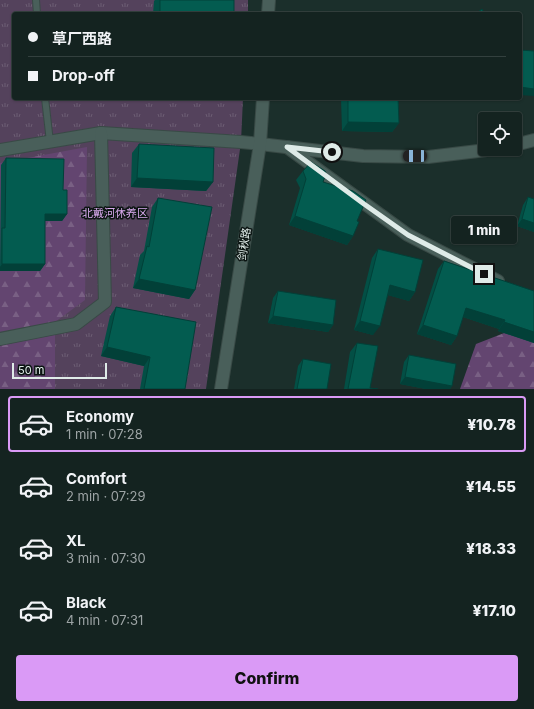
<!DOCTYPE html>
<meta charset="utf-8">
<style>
:root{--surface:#142320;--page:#212f2d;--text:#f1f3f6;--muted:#9da4a5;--line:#33403e;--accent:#da9af6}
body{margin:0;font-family:Inter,"Noto Sans SC",sans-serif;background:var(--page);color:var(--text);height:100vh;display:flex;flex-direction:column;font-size:15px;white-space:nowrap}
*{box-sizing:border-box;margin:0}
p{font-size:13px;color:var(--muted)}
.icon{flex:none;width:22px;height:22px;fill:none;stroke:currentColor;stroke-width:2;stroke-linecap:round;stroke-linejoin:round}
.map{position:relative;height:389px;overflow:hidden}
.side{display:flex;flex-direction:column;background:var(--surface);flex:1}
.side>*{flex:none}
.hud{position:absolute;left:12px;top:12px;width:510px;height:88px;border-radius:4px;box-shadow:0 1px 3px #0004,0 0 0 1px var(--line);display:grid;align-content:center;height:88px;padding:0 16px;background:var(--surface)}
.controls{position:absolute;left:478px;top:112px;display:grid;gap:8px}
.controls a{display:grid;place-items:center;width:44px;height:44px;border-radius:4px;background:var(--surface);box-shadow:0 1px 3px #0004,0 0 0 1px var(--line);font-size:20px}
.scale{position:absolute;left:12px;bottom:10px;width:95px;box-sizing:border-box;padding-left:4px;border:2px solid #dfebe8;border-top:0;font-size:11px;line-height:14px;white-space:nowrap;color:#dfebe8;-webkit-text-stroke:3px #0c1513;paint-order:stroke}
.end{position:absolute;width:18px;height:18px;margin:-9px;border:5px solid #dfebe8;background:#111;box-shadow:0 0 0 2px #111}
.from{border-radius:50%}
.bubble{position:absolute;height:28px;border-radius:4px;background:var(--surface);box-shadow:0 1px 3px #0004,0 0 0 1px var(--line);font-size:13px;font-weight:800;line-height:28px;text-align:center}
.car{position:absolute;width:12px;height:24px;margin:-12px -6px;border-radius:5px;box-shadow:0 0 3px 1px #0007;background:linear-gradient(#222 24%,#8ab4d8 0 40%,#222 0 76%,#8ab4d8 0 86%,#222 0)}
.hud b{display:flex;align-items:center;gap:14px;height:38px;font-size:15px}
.hud b+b{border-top:1px solid var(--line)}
.hud i{width:10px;height:10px;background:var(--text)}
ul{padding:7px 0 0;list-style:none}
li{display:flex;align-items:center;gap:12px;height:56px;margin:0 8px 6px;padding:0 8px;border:2px solid transparent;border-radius:4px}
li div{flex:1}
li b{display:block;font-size:15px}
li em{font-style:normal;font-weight:800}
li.on{border-color:var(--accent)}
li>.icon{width:36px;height:36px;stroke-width:1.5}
.primary-button{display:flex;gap:8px;margin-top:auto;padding:8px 16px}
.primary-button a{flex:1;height:46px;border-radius:4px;background:var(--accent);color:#111;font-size:16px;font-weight:800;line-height:46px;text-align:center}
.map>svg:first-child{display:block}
.grass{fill:url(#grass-tufts)}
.forest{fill:url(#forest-firs)}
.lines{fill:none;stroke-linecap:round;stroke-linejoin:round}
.lane-casing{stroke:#394a46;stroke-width:8}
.street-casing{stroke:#394a46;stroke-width:14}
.secondary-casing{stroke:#394a46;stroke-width:14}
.lane{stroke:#495f5a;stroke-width:6}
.street{stroke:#495f5a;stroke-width:12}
.secondary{stroke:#495f5a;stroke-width:12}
.wall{fill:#034f45}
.shaded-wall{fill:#024038}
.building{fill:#035c50;stroke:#024038}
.route{stroke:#dfebe8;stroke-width:5}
.labels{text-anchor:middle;stroke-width:3;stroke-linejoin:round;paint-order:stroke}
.park-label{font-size:11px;fill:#d9aaee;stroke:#0c1513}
.street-label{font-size:11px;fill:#dfebe8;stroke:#0c1513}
</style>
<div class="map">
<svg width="534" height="389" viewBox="0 0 534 389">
<defs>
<pattern id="grass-tufts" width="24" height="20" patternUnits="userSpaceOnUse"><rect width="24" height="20" fill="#54425c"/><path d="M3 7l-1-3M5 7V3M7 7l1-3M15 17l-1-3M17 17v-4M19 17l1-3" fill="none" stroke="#6c5d73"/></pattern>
<pattern id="forest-firs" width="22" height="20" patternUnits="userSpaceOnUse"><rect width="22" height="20" fill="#634570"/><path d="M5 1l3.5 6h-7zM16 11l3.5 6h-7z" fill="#796084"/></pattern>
</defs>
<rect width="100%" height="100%" fill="#1b2f2b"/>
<path class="grass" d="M0 0H248V14H14V98H243L241 142 206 389H0Z"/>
<g class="forest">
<path d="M87 147 85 300 55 322V389H0V163Z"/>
<path d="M512 330 534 337V389H460L476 344Z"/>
</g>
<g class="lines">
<defs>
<g id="lane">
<path d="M36 0 37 14"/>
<path d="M45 98 50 142"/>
</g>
<g id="street">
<path d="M287 147 408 235 498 281"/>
<path d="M0 150 101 133 241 142 260 144"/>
<path d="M0 339 76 324 105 302 101 133"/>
</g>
<g id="secondary">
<path d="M268 14 269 0"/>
<path d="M260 144 363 156 428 157 495 149"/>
<path d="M515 145 534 140"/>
<path d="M221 389 260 144 263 98"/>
</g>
</defs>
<use href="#lane" class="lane-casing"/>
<use href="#street" class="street-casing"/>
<use href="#secondary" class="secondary-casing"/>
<use href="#lane" class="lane"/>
<use href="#street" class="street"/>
<use href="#secondary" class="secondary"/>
</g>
<g class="wall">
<path d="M155 0H234V14H153L154 1Z"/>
<path d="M341 98H398L399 123 392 132 342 131Z"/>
<path d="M139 144 213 182 206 191 131 187 132 153Z"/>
<path d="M6 158 63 190 67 214 62 221H45V264L40 271H0L1 165Z"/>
<path d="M303 171 323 182 357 221 353 236 347 245 289 225 300 188 296 180Z"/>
<path d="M528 197 534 199V232L517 226 523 205Z"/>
<path d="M158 198 195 290 189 299 133 288 140 255 144 251 152 207Z"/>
<path d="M378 249 415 292 409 301 388 295 373 335 354 330 372 258Z"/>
<path d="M444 261 534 291V343L498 331 499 329 463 317 457 336 451 345 417 334 438 269Z"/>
<path d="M278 291 333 325 328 332 268 323 273 298Z"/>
<path d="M116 307 185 389H140L144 366 101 356 110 316Z"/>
<path d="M357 343 370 388 378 389H344L350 352Z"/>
<path d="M409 355 452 386 450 389H426L400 384 404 362Z"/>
<path d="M303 359 327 389H294L298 366Z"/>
</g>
<g class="shaded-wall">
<path d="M520 87 534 89V96L520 95Z"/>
<path d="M348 122 399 123 392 132 342 131Z"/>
<path d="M137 178 213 182 206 191 131 187Z"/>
<path d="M45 214H67L62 221H40Z"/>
<path d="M295 216 353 236 347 245 289 225Z"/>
<path d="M522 219 534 223V232L517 226Z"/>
<path d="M2 264H45L40 271H0V267Z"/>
<path d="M139 279 195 290 189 299 133 288Z"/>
<path d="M390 285 415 292 409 301 384 294Z"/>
<path d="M466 308 505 320 499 329 460 316Z"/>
<path d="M273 316 333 325 328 332 268 323Z"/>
<path d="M360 321 380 326 373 335 354 330Z"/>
<path d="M504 322 534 332V343L498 331Z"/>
<path d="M423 325 457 336 451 345 417 334Z"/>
<path d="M107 347 150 357 144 366 101 356Z"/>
<path d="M405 377 452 386 450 389H426L400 384Z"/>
</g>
<g class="building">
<rect x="160" y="0" width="74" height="14"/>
<path d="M482 9 485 14H475Z"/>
<path d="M520 50 534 51V89L520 87Z"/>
<path d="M348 98H398L399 123 348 122Z"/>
<path d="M139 144 214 148 213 182 137 178Z"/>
<path d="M6 158 64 159 63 190H67V214H45V264H2V228H5Z"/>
<path d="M311 162 325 171 326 173 323 182 353 191 366 200 357 221 359 222 353 236 295 216 306 179 303 171Z"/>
<path d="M528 197 534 199V223L522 219Z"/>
<path d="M158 198 212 207 195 290 139 279 147 246 149 247Z"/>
<path d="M378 249 423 260 415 292 390 285 380 326 360 321Z"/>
<path d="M444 261 534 291V332L504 322 505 320 466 308 457 336 423 325Z"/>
<path d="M278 291 336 300 333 325 273 316Z"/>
<path d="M116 307 196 322 185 389H144L150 357 107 347Z"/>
<path d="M357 343 378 346 370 388 378 389H348Z"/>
<path d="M409 355 456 364 452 386 405 377Z"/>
<path d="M303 359 331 364 327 389H297Z"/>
</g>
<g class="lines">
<path class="route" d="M332 152 287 147 364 204 408 235 484 274"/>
</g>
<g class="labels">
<g class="park-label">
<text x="115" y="217">北戴河休养区</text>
</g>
<g class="street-label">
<text transform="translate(244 244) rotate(-81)" y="4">剑秋路</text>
</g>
</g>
</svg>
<div class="controls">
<a><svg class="icon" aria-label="locate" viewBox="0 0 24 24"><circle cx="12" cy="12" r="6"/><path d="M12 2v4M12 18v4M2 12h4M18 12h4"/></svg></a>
</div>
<div class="scale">50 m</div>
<i class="end from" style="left:332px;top:152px"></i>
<i class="end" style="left:484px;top:274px"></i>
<div class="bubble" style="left:451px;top:216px;width:66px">1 min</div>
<i class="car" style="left:415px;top:156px;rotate:270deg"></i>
<div class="hud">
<b><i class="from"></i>草厂西路</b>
<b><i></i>Drop-off</b>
</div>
</div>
<section class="side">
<ul>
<li class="on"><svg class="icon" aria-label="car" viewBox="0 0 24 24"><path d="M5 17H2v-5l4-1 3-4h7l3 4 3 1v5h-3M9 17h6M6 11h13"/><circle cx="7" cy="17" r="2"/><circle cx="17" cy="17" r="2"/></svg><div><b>Economy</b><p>1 min · 07:28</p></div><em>¥10.78</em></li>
<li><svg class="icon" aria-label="car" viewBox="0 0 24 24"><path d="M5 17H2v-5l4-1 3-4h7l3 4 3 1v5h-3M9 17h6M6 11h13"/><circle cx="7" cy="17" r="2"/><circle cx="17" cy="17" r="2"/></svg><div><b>Comfort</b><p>2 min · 07:29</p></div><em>¥14.55</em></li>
<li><svg class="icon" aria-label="car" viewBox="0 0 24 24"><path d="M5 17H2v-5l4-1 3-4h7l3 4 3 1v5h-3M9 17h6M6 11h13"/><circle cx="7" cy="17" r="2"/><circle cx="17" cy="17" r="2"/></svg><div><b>XL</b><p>3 min · 07:30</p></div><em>¥18.33</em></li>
<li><svg class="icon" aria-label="car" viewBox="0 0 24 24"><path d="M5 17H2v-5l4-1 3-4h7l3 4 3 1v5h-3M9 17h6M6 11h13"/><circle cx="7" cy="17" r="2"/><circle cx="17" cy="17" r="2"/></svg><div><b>Black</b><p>4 min · 07:31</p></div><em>¥17.10</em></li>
</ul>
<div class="primary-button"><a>Confirm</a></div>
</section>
